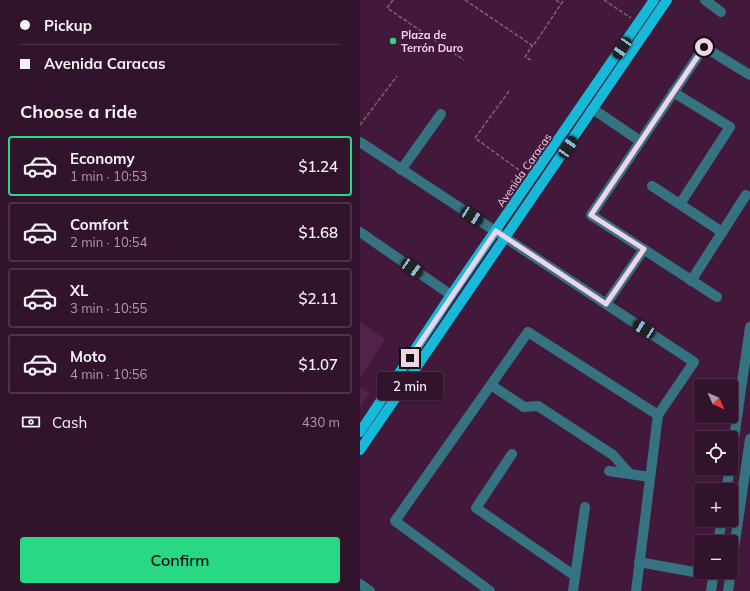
<!DOCTYPE html>
<meta charset="utf-8">
<style>
:root{--surface:#32132c;--page:#3a1c34;--text:#f1f3f6;--muted:#a89ea9;--line:#4d3248;--accent:#28d885}
body{margin:0;font-family:Mulish,sans-serif;background:var(--page);color:var(--text);height:100vh;display:flex;flex-direction:column;font-size:15px;white-space:nowrap}
*{box-sizing:border-box;margin:0}
p{font-size:13px;color:var(--muted)}
.icon{flex:none;width:22px;height:22px;fill:none;stroke:currentColor;stroke-width:2;stroke-linecap:round;stroke-linejoin:round}
.map{position:relative;flex:1;overflow:hidden}
.drawer{display:flex;flex-direction:column;background:var(--surface);width:360px}
.drawer>*{flex:none}
.top-card{display:grid;align-content:center;height:88px;padding:0 20px;background:var(--surface)}
.needle{width:26px;rotate:135deg}
.buttons{position:absolute;left:334px;top:379px;display:grid;gap:8px}
.buttons a{display:grid;place-items:center;width:44px;height:44px;border-radius:4px;background:var(--surface);box-shadow:0 1px 3px #0004,0 0 0 1px var(--line);font-size:20px}
.end{position:absolute;width:18px;height:18px;margin:-9px;border:5px solid #efd3e7;background:#111;box-shadow:0 0 0 2px #111}
.from{border-radius:50%}
.bubble{position:absolute;height:28px;border-radius:4px;background:var(--surface);box-shadow:0 1px 3px #0004,0 0 0 1px var(--line);font-size:13px;font-weight:600;line-height:28px;text-align:center}
.car{position:absolute;width:12px;height:24px;margin:-12px -6px;border-radius:5px;box-shadow:0 0 3px 1px #0007;background:linear-gradient(#222 24%,#8ab4d8 0 40%,#222 0 76%,#8ab4d8 0 86%,#222 0)}
.top-card b{display:flex;align-items:center;gap:14px;height:38px;font-size:15px}
.top-card b+b{border-top:1px solid var(--line)}
.top-card i{width:10px;height:10px;background:var(--text)}
ul{padding:0;list-style:none}
li{display:flex;align-items:center;gap:12px;height:60px;margin:0 8px 6px;padding:0 12px;border:2px solid var(--line);border-radius:4px}
li div{flex:1}
li b{display:block;font-size:15px}
li em{font-style:normal;font-weight:600}
li.active{border-color:var(--accent)}
li>.icon{width:36px;height:36px;stroke-width:1.5}
h2{padding:0 20px;font-size:18px;line-height:48px}
.pay{display:flex;align-items:center;gap:10px;height:44px;padding:0 20px;font-size:15px}
.pay p{margin-inline-start:auto}
.primary-button{display:flex;gap:8px;margin-top:auto;padding:8px 20px}
.primary-button a{flex:1;height:46px;border-radius:4px;background:var(--accent);color:#111;font-size:16px;font-weight:600;line-height:46px;text-align:center}
main{display:flex;flex:1;min-height:0}
.map>svg:first-child{display:block}
.built{fill:#522248}
.lines{fill:none;stroke-linecap:round;stroke-linejoin:round}
.path{stroke:#835f7b;stroke-width:1.5;stroke-dasharray:4 2;stroke-linecap:butt}
.minor{stroke:#367382;stroke-width:10}
.major{stroke:#17b9d9;stroke-width:10}
.route{stroke:#efd3e7;stroke-width:5}
.poi-dot{fill:#28d885;stroke:#43193b;stroke-width:1.5}
.labels{text-anchor:middle;stroke-width:4;stroke-linejoin:round;paint-order:stroke}
.poi-label{font-size:11px;font-weight:bold;fill:#efd3e7;stroke:#43193b;text-anchor:start}
.street-label{font-size:11px;fill:#efd3e7;stroke:#43193b}
</style>
<main>
<section class="drawer">
<div class="top-card">
<b><i class="from"></i>Pickup</b>
<b><i></i>Avenida Caracas</b>
</div>
<h2>Choose a ride</h2>
<ul>
<li class="active"><svg class="icon" aria-label="car" viewBox="0 0 24 24"><path d="M5 17H2v-5l4-1 3-4h7l3 4 3 1v5h-3M9 17h6M6 11h13"/><circle cx="7" cy="17" r="2"/><circle cx="17" cy="17" r="2"/></svg><div><b>Economy</b><p>1 min · 10:53</p></div><em>$1.24</em></li>
<li><svg class="icon" aria-label="car" viewBox="0 0 24 24"><path d="M5 17H2v-5l4-1 3-4h7l3 4 3 1v5h-3M9 17h6M6 11h13"/><circle cx="7" cy="17" r="2"/><circle cx="17" cy="17" r="2"/></svg><div><b>Comfort</b><p>2 min · 10:54</p></div><em>$1.68</em></li>
<li><svg class="icon" aria-label="car" viewBox="0 0 24 24"><path d="M5 17H2v-5l4-1 3-4h7l3 4 3 1v5h-3M9 17h6M6 11h13"/><circle cx="7" cy="17" r="2"/><circle cx="17" cy="17" r="2"/></svg><div><b>XL</b><p>3 min · 10:55</p></div><em>$2.11</em></li>
<li><svg class="icon" aria-label="car" viewBox="0 0 24 24"><path d="M5 17H2v-5l4-1 3-4h7l3 4 3 1v5h-3M9 17h6M6 11h13"/><circle cx="7" cy="17" r="2"/><circle cx="17" cy="17" r="2"/></svg><div><b>Moto</b><p>4 min · 10:56</p></div><em>$1.07</em></li>
</ul>
<div class="pay"><svg class="icon" aria-label="cash" viewBox="0 0 24 24"><path d="M3 7h18v10H3z"/><circle cx="12" cy="12" r="2"/></svg>Cash<p>430 m</p></div>
<div class="primary-button"><a>Confirm</a></div>
</section>
<div class="map">
<svg width="390" height="591" viewBox="0 0 390 591">
<rect width="100%" height="100%" fill="#43193b"/>
<g class="built">
<path d="M0 322 25 339 0 379Z"/>
<path d="M0 387 10 393 0 408Z"/>
</g>
<g class="lines">
<g class="path">
<path d="M33 0 27 8 104 60"/>
<path d="M105 0 173 46 201 4"/>
<path d="M196 0 201 4 204 0"/>
<path d="M244 0 271 18"/>
<path d="M171 60 165 57 172 46"/>
<path d="M149 91 115 138 163 173"/>
<path d="M0 125 37 76"/>
</g>
<g class="minor">
<path d="M345 0 361 12"/>
<path d="M313 92 370 127 320 204"/>
<path d="M233 109 280 141"/>
<path d="M0 142 334 362 298 415 276 591"/>
<path d="M41 170 81 114"/>
<path d="M292 186 362 232"/>
<path d="M0 232 91 295"/>
<path d="M331 281 386 195"/>
<path d="M357 297 231 215 344 47 390 75"/>
<path d="M246 304 284 249"/>
<path d="M131 385 164 407 178 406 253 455 270 474"/>
<path d="M152 454 116 508 215 576"/>
<path d="M371 459 390 327"/>
<path d="M249 471 290 477"/>
<path d="M366 490 370 468"/>
<path d="M358 542 362 520"/>
<path d="M279 562 334 572"/>
<path d="M371 569 390 439"/>
<path d="M0 584 10 591"/>
<path d="M130 591 35 521 168 332 298 415"/>
<path d="M213 591 225 507"/>
<path d="M351 591 354 572"/>
<path d="M368 591 371 572"/>
</g>
<g class="major">
<path d="M0 432 91 295 294 0"/>
<path d="M0 450 307 0"/>
</g>
</g>
<g class="lines">
<path class="route" d="M50 358 136 231 246 304 284 249 231 215 344 47"/>
</g>
<circle class="poi-dot" cx="33" cy="41" r="4"/>
<g class="labels">
<g class="poi-label">
<text x="41" y="39">Plaza de<tspan x="41" dy="13">Terrón Duro</tspan></text>
</g>
<g class="street-label">
<text transform="translate(164 170) rotate(-55)" y="4">Avenida Caracas</text>
</g>
</g>
</svg>
<div class="buttons">
<a><svg class="needle" viewBox="-14 -14 28 28"><path d="M0-13l5 13h-10z" fill="#e53935"/><path d="M0 13l5-13h-10z" fill="#a89ea9"/></svg></a>
<a><svg class="icon" aria-label="locate" viewBox="0 0 24 24"><circle cx="12" cy="12" r="6"/><path d="M12 2v4M12 18v4M2 12h4M18 12h4"/></svg></a>
<a>+</a>
<a>−</a>
</div>
<i class="end from" style="left:344px;top:47px"></i>
<i class="end" style="left:50px;top:358px"></i>
<div class="bubble" style="left:17px;top:372px;width:66px">2 min</div>
<i class="car" style="left:262px;top:48px;rotate:214deg"></i>
<i class="car" style="left:208px;top:147px;rotate:34deg"></i>
<i class="car" style="left:112px;top:216px;rotate:123deg"></i>
<i class="car" style="left:52px;top:268px;rotate:125deg"></i>
<i class="car" style="left:284px;top:329px;rotate:303deg"></i>
</div>
</main>
